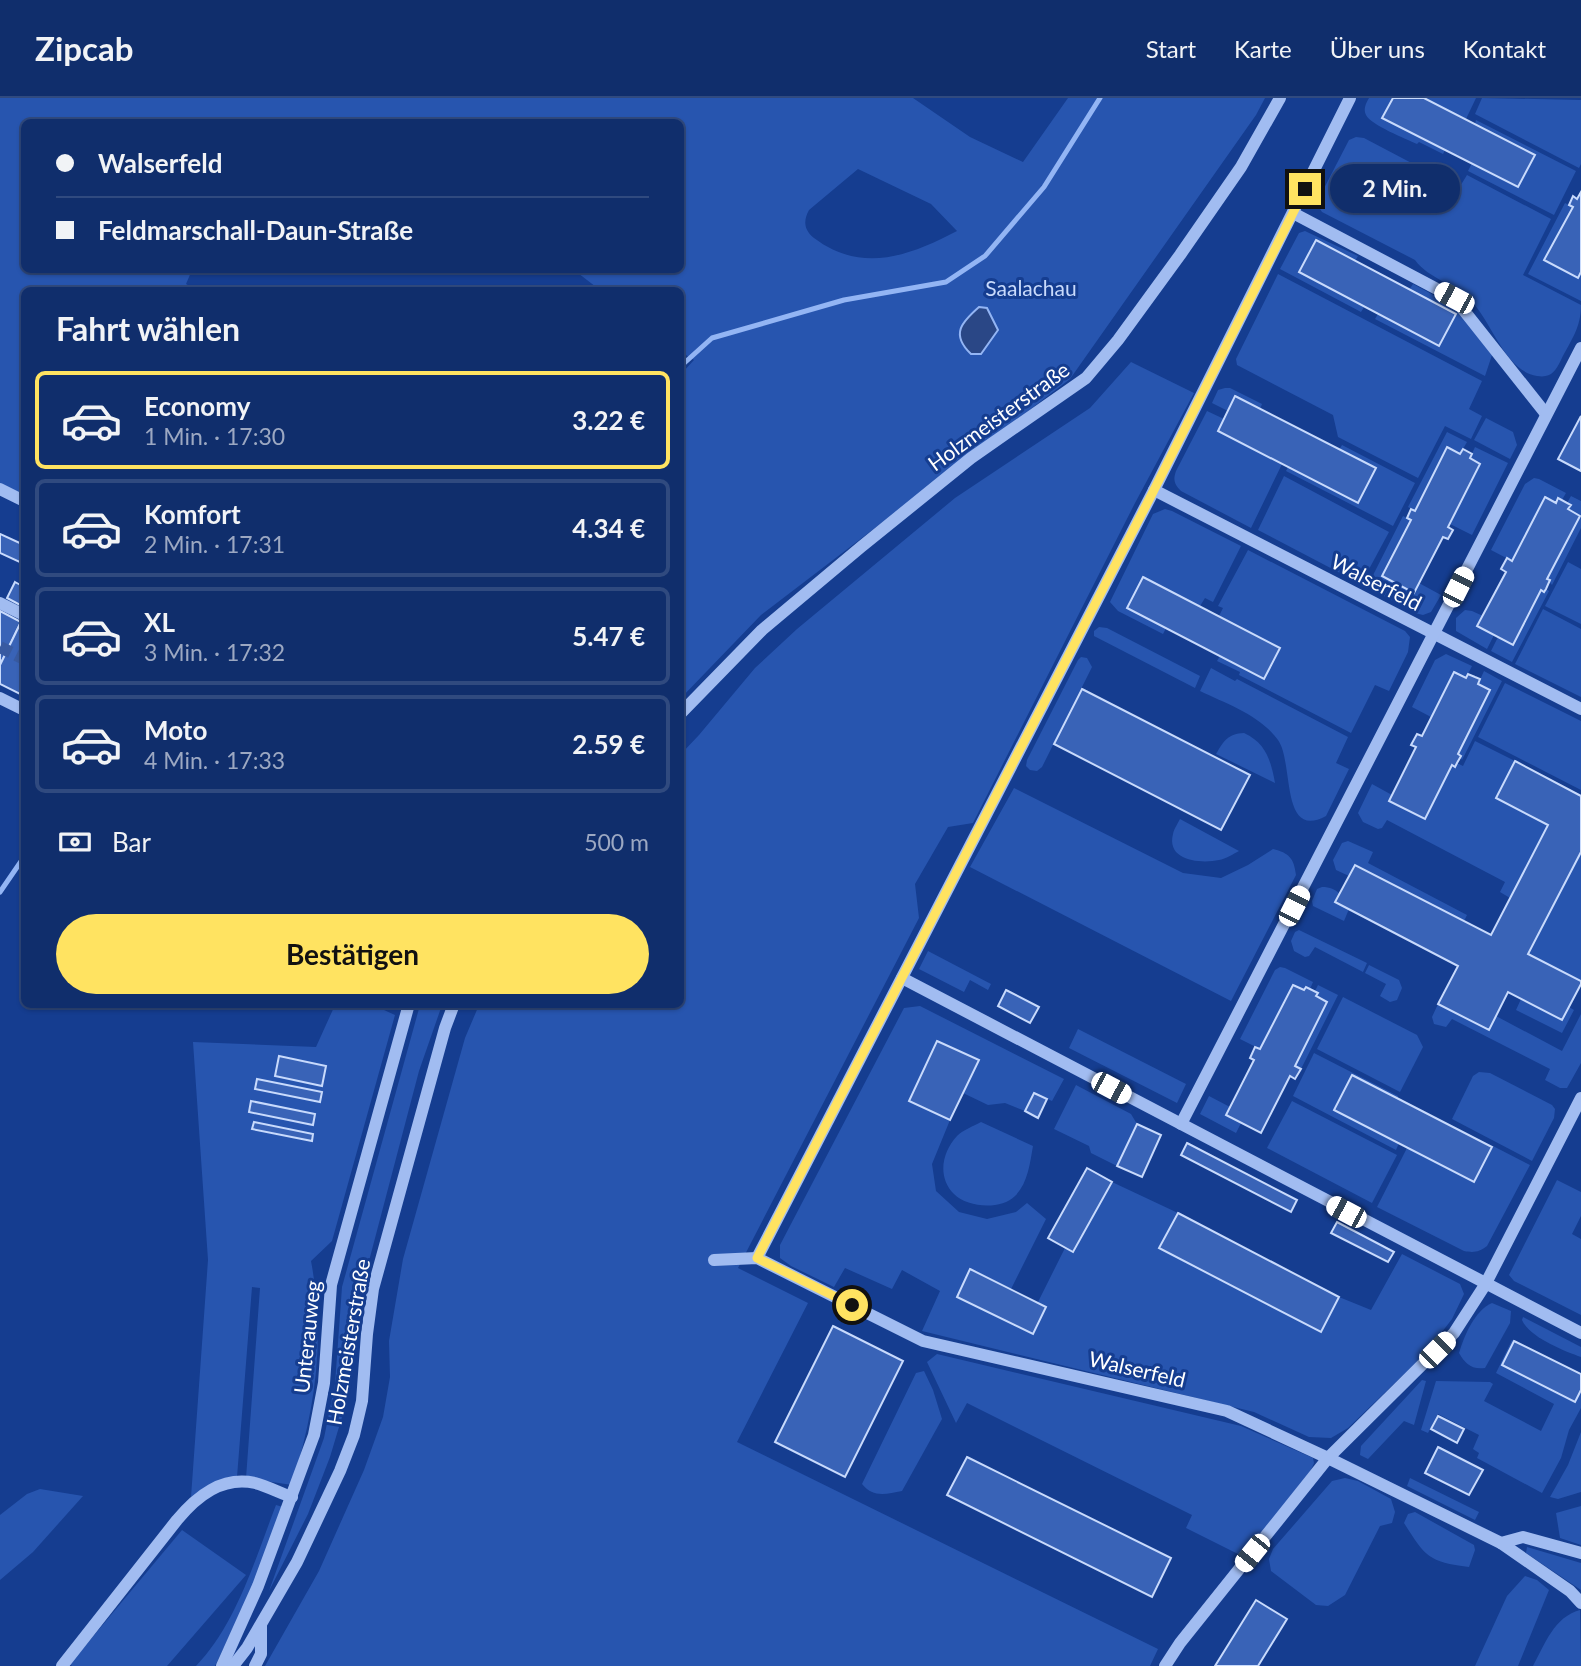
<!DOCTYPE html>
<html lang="de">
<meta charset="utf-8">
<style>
:root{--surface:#102e6c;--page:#1e3a74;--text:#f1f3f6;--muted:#9ca8c2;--line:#304a7f;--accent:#ffe361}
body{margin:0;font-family:Lato,sans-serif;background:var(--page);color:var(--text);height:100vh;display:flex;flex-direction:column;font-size:26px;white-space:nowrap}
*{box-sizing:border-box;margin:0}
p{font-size:23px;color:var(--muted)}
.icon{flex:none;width:38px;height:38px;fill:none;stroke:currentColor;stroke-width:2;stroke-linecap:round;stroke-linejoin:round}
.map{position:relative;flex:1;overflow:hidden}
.side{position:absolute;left:21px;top:189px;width:663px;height:721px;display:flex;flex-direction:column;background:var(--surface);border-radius:10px;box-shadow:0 2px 5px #0004,0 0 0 2px var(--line)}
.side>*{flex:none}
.guide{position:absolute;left:21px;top:21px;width:663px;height:154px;border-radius:10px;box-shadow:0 2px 5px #0004,0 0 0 2px var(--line);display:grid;align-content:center;height:154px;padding:0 35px;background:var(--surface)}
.end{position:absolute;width:32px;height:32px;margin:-16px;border:9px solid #ffe361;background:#111;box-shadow:0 0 0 4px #111}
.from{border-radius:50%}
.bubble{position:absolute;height:49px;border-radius:24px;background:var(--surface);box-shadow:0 2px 5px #0004,0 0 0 2px var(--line);font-size:23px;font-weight:700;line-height:49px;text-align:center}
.car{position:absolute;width:21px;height:42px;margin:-21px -10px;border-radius:9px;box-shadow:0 0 5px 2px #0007;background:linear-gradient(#fff 24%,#345 0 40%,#fff 0 76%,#345 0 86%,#fff 0)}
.guide b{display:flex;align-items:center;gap:24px;height:66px;font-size:26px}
.guide b+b{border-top:2px solid var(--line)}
.guide i{width:18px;height:18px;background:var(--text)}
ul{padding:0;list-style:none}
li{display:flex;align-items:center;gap:21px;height:98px;margin:0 14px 10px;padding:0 21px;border:4px solid var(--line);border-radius:10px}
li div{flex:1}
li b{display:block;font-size:26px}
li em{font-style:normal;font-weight:700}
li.current{border-color:var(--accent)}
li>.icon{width:63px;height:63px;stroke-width:1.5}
h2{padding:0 35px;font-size:32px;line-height:84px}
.pay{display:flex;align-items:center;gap:18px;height:77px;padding:0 35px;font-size:26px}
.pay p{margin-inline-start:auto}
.primary-button{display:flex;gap:14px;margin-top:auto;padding:14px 35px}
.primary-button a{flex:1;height:80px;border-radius:42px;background:var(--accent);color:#111;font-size:28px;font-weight:700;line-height:80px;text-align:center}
header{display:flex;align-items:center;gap:42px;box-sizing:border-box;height:98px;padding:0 35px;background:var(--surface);border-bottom:2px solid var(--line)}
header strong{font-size:33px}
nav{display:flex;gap:38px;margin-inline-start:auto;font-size:24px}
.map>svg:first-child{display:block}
.green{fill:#2755af;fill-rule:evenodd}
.water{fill:#2a4786;stroke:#93b5f4;stroke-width:2}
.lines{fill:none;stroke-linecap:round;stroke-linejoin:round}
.stream{stroke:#93b5f4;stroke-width:5}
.building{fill:#3963b7;stroke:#c8dafc;stroke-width:2}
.minor-tunnel{stroke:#385aa1;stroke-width:12;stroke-dasharray:12 6;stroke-linecap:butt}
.minor{stroke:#a1bcf1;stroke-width:12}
.route{stroke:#ffe361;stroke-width:9}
.labels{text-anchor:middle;stroke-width:6;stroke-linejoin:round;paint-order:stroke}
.park-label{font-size:21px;fill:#c8dafc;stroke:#153d90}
.street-label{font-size:21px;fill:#fff;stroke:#153d90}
</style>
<header>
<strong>Zipcab</strong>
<nav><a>Start</a><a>Karte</a><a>Über uns</a><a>Kontakt</a></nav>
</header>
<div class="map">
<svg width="1581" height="1568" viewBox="0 0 1581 1568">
<rect width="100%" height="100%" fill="#153d90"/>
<g class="green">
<path d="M0 0H913L970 39 1023 64 1068 0H1265L1256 17 1070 281 761 517 681 600V276L694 262 681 254V192H600L574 172H681V24H24V172H192L186 186 197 192H24V397L0 386ZM858 71 931 106 957 133C909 158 862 176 814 140 804 132 803 123 809 112Z"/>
<path d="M1369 0H1393L1383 20 1445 52 1443 56 1419 44 1417 46C1406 41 1371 27 1366 17 1363 11 1366 5 1369 0Z"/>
<path d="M1424 0H1476L1466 21Z"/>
<path d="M1482 0 1581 2V66L1579 70 1475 16Z"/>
<path d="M1476 22 1576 73 1554 117 1468 73 1472 65 1535 57 1475 26Z"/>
<path d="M1356 39 1364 40 1459 90 1467 77 1551 121 1523 177 1581 207C1581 230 1571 242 1561 262 1555 274 1551 280 1537 278 1505 273 1492 224 1471 203 1454 185 1429 181 1415 162L1322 114 1318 108 1319 100 1349 42Z"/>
<path d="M1565 105 1573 109 1545 162 1577 180 1581 174V203L1528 176Z"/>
<path d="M1305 133 1358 158 1355 163 1316 142 1299 174 1364 209 1361 214 1280 171 1299 135Z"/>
<path d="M1278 176 1482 283 1469 311 1482 318 1471 341 1445 328 1418 380 1338 339 1333 317 1237 267 1236 261Z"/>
<path d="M1413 186 1454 208 1492 257 1485 278 1375 221 1378 216 1438 248 1409 192Z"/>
<path d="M1131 264 1194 295 1135 405 973 725 948 729 915 786 919 820 738 1170 808 1205 737 1344 1158 1551 1150 1568H265L319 1473 364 1372 383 1319 390 1279 389 1243 403 1161 465 940 479 907 681 906V656L699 637 755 570 797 531 955 400 1090 310Z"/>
<path d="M1225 290H1230L1262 306 1260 311 1228 313 1212 305 1218 292Z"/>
<path d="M1207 313 1224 321 1218 333 1282 366 1251 430 1181 393C1174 386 1173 382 1176 373Z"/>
<path d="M1486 320 1513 334 1517 347 1510 361 1474 342Z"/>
<path d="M1447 334 1467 344 1460 356 1447 350 1415 413 1408 409Z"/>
<path d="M1342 347 1415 385 1393 428 1286 373 1288 369 1339 352Z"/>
<path d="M1475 349 1508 365 1472 437 1450 426 1480 366 1470 360Z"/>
<path d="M1284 378 1389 434 1361 486 1258 432Z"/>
<path d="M1534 380 1539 381 1566 395 1562 402 1558 401 1556 405 1545 399 1512 463 1491 452 1525 386Z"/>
<path d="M1571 398 1581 403V430L1552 487 1547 481 1580 418 1568 411 1570 407 1567 405Z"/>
<path d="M1165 411 1172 413 1241 448 1213 504 1205 500 1200 508 1143 479 1127 510 1166 530 1163 536 1118 513 1110 504 1153 416Z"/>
<path d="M1403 418 1411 422 1382 478 1414 494 1419 485 1441 497 1431 514 1423 517 1415 515 1367 489Z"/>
<path d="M1248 452 1405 533 1410 539 1408 554 1389 593 1375 587 1351 635 1239 577 1240 574 1217 563 1220 558 1264 581 1280 550 1219 518 1223 510 1218 508Z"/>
<path d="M1568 464 1581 471V526L1545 508Z"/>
<path d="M1546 491 1549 493 1512 564 1491 553 1498 539 1513 546 1541 492 1544 494Z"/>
<path d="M1543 511 1581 531V599L1515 566Z"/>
<path d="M1465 512 1472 513 1483 518 1478 528 1494 537 1487 551 1456 533V520Z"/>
<path d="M1099 529 1107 530 1200 578 1195 590 1094 538V533Z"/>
<path d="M1446 556 1472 568 1466 580 1454 574 1431 619 1412 609 1435 562Z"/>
<path d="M1081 559 1087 560 1092 569 1042 669 1037 673 1030 672 1026 668 1027 662 1078 562Z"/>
<path d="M1211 570 1235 583 1237 581 1348 639 1336 665 1349 671 1326 718C1280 743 1294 664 1278 642 1260 617 1227 606 1200 593Z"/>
<path d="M1484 573 1502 583 1462 662 1458 656 1490 592 1478 586Z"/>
<path d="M1505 585 1581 623V692L1478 639Z"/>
<path d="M1244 635C1266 645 1271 663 1275 685L1216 656C1224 642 1228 636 1244 635Z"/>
<path d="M1475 643 1515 663 1496 700 1548 727 1510 800 1500 794 1505 784 1387 722 1382 730 1378 731 1363 724 1358 715 1372 686 1392 697 1389 703 1425 721 1452 667 1455 668 1457 665 1463 668Z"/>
<path d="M1014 690 1183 775 1221 780 1248 767 1273 751C1289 755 1294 760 1296 777L1231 903 970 769Z"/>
<path d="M1180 721 1239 753C1233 756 1226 761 1219 762 1201 766 1166 763 1173 736 1174 731 1178 725 1180 721Z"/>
<path d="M1348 743 1373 754 1368 765 1467 817 1464 823 1355 767 1349 778 1336 772 1333 762 1342 745Z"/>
<path d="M1581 754V883L1528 856Z"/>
<path d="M1322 789C1338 789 1343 799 1349 811L1344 823 1313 808 1312 803 1317 791Z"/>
<path d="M1299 832 1367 865 1363 874 1315 849 1309 858 1305 859 1294 853 1291 843 1295 834Z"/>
<path d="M928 853 991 886 988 892 970 882 964 894 919 871Z"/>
<path d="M1369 867 1399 882 1402 890 1397 902 1390 904 1380 898 1386 886 1365 875Z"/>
<path d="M1280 869 1285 870 1313 884 1310 891 1306 889 1304 892 1293 887 1260 951 1240 941 1275 872Z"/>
<path d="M1318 887 1338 897 1301 971 1295 968 1327 904 1316 898 1318 895 1315 893Z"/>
<path d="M1343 899 1417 937 1423 949 1400 994 1317 951Z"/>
<path d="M1521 901 1562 922 1569 909 1574 912 1562 935 1516 912Z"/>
<path d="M1438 906 1496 918 1562 953 1581 916V965L1567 990H1560L1545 982 1550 971 1452 921 1446 929 1434 926 1432 919Z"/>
<path d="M335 907H373L395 917 332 1143 311 1163C326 1242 315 1311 292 1387L246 1380 260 1190 252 1189 237 1379 191 1399 208 1162 193 944 316 949Z"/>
<path d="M420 907H442L419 973 364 1182 348 1299 330 1359 308 1416 269 1493 324 1340 335 1286 342 1189Z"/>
<path d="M920 908 1064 981 1052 1003 1034 995 1025 1013 1005 1005 988 1007 963 995 978 962 937 943 909 1003 950 1022 932 1066 936 1093 959 1114 987 1121 1016 1114 1027 1105 1046 1121 1011 1191 971 1171 957 1199 1033 1236 1046 1209 1038 1204 1065 1150 1074 1153 1112 1084 1178 1115 1160 1151 1321 1233 1339 1199 1371 1212 1402 1156 1460 1186 1464 1196 1452 1221 1425 1256 1348 1330 1331 1340 1309 1339 1254 1314 922 1233 940 1193 902 1172 892 1191 845 1170 834 1189 791 1168 780 1160V1147L904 910Z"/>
<path d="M1078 931 1186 986 1177 1005 1069 950Z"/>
<path d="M1314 955 1398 998 1399 1045 1396 1052 1293 998Z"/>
<path d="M1479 974 1490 975 1552 1007 1555 1011 1554 1020 1532 1063 1452 1021 1473 978Z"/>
<path d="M1076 987 1131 1016 1137 1026 1117 1068 1091 1055 1089 1048 1054 1031Z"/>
<path d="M1209 998 1230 1009 1226 1017 1241 1025 1236 1035 1200 1016Z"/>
<path d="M1292 1003 1397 1057 1372 1105 1267 1050Z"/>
<path d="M981 1024 1033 1048C1030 1065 1028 1085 1015 1098 1001 1112 968 1110 954 1096 937 1079 942 1054 957 1038 963 1032 974 1028 981 1024Z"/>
<path d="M1493 1048 1530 1067 1487 1148C1479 1154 1474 1155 1464 1153L1377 1109 1407 1050 1474 1084Z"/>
<path d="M1557 1082 1581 1094V1118L1572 1136 1581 1141V1217L1514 1183 1509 1177Z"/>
<path d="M1492 1205 1511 1213 1510 1225 1485 1270C1471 1272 1465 1265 1459 1255 1464 1238 1475 1212 1492 1205Z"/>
<path d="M1523 1219 1581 1249V1259C1564 1253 1529 1239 1522 1222Z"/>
<path d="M1512 1242 1514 1243 1502 1267 1575 1304 1581 1292V1310L1569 1332 1561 1360 1542 1395 1477 1360 1479 1355 1473 1351 1479 1337 1438 1316 1428 1335 1421 1332 1436 1283 1490 1284 1493 1286 1484 1303 1541 1333 1554 1306 1496 1275Z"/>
<path d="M937 1256 1241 1328 1313 1360 1314 1365 1311 1372 1247 1454 1238 1456 1186 1430 1192 1417 967 1305 956 1325 927 1264Z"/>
<path d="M924 1273 933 1292 942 1321 902 1393C886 1396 873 1400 862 1386L916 1275Z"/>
<path d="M1422 1282 1426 1283 1414 1327 1404 1323 1368 1361 1360 1357 1361 1348Z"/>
<path d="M1581 1334V1394L1558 1401 1550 1399 1568 1367Z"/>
<path d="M1345 1380 1358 1383 1391 1401 1395 1414 1392 1425 1380 1428 1345 1497 1328 1508 1316 1507 1271 1473 1269 1461 1273 1451 1332 1383Z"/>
<path d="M1410 1380 1479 1414 1475 1422 1407 1388Z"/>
<path d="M40 1391 83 1398 33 1454 0 1482V1417L27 1396Z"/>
<path d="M276 1407 283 1409 254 1486 217 1564 215 1568H196C236 1527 256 1459 276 1407Z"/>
<path d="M1581 1408V1447L1560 1440 1556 1415Z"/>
<path d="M1415 1414 1474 1447 1475 1452 1469 1469C1428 1464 1425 1458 1404 1425L1408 1416Z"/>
<path d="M182 1432 246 1477 167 1568H72L70 1566Z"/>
<path d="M1527 1449 1581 1465V1492L1526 1455Z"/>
<path d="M1525 1478 1537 1482 1549 1492 1518 1568H1475L1507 1498Z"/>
<path d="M1580 1512 1581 1568H1533C1545 1546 1554 1519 1580 1512Z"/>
</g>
<path class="water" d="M979 209 987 210 998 232 981 256H971C950 236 962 224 979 209Z"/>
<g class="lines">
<g class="stream">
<path d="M681 268 712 240 844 202 946 184 985 158 1044 89 1100 0"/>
<path d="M0 794 24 759"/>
</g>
</g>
<g class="building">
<path d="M1393 0H1424L1535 57 1518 89 1382 20Z"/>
<path d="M1581 94V174L1578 180 1544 162 1573 109 1569 107 1573 98 1577 101Z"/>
<path d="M1316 142 1456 216 1439 248 1299 174Z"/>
<path d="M1235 298 1376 370 1358 405 1218 333Z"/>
<path d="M1581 318V373L1558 361Z"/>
<path d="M1447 349 1460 356 1463 351 1472 356 1470 360 1480 366 1448 429 1453 432 1448 441 1443 439 1414 495 1382 478 1411 422 1407 420 1411 411 1415 413Z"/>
<path d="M1545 399 1556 405 1558 400 1571 407 1568 411 1580 418 1547 481 1550 482 1546 491 1544 494 1541 492 1513 547 1477 528 1506 474 1501 471 1507 460 1512 463Z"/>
<path d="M0 436 24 447V466L0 455Z"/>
<path d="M1143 479 1280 550 1264 581 1127 510Z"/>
<path d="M15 484 24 489V509L7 500Z"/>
<path d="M0 513 21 524 0 567Z"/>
<path d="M21 524 24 526V598L0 586V567Z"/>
<path d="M1454 574 1466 580 1468 576 1475 579 1480 581 1478 586 1490 592 1458 656 1461 658 1457 665 1455 669 1452 667 1425 721 1389 703 1416 649 1411 647 1417 636 1422 638Z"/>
<path d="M1082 591 1250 677 1221 732 1054 646Z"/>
<path d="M1515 663 1581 698V754L1528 856 1581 883V886L1562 922 1508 894 1489 932 1438 906 1458 868 1335 804 1355 767 1491 837 1548 727 1496 700Z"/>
<path d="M1293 887 1304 892 1306 889 1318 895 1316 898 1327 904 1295 968 1301 971 1295 981 1290 978 1261 1035 1226 1017 1254 962 1250 960 1255 949 1260 951Z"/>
<path d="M1006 892 1039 909 1030 925 998 908Z"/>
<path d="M937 943 979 962 950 1022 909 1003Z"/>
<path d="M279 958 326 968 322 988 275 978Z"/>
<path d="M1352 977 1492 1049 1474 1084 1334 1012Z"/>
<path d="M257 981 322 994 320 1004 255 991Z"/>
<path d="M1034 995 1047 1001 1038 1020 1025 1013Z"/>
<path d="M251 1003 315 1016 313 1027 249 1014Z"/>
<path d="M254 1024 313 1036 312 1043 252 1031Z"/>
<path d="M1137 1026 1161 1037 1142 1079 1117 1068Z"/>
<path d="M1187 1045 1297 1102 1291 1114 1181 1057Z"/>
<path d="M1087 1070 1112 1084 1073 1154 1048 1140Z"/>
<path d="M1178 1115 1339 1199 1321 1234 1159 1150Z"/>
<path d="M1337 1124 1394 1154 1388 1164 1331 1135Z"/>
<path d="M970 1171 1046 1209 1033 1236 957 1199Z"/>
<path d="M833 1228 903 1263 845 1379 775 1344Z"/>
<path d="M1514 1243 1581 1276V1292L1575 1304 1502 1267Z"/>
<path d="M1438 1318 1464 1331 1457 1345 1431 1331Z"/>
<path d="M1438 1349 1483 1372 1469 1397 1425 1375Z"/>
<path d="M967 1359 1171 1460 1152 1499 947 1397Z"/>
<path d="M1256 1502 1287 1521 1258 1568H1215Z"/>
</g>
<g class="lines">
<path class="minor-tunnel" d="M0 549 24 561"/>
<g class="minor">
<path d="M1293 115 1454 200 1546 316"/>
<path d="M0 391 24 403"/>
<path d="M1154 392 1581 611"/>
<path d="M0 505 24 517"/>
<path d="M0 600 24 612"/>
<path d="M681 615 762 532 861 449 971 360 1086 280 1118 242 1180 157 1241 69 1280 0"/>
<path d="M902 880 1581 1235"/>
<path d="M1181 1026 1581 250"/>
<path d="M757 1160 1154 392 1350 0"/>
<path d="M714 1162 757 1160 923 1243 1227 1313 1328 1360 1454 1235 1485 1187 1581 1000"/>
<path d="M1501 1445 1570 1493 1581 1505"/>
<path d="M62 1568 177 1422C197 1398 222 1378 255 1385 267 1388 280 1395 292 1399"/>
<path d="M222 1568 258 1488 314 1337 324 1285 331 1187 409 906"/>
<path d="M233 1568 247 1550 297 1464 340 1373 354 1337 362 1303 367 1236 373 1191 445 930 454 906"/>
<path d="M255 1568 261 1556V1527"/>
<path d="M1165 1568 1180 1545 1328 1360 1501 1445 1523 1439 1581 1455"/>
</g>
</g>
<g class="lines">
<path class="route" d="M852 1207 757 1160 1154 392 1305 91"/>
</g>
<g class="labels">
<g class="park-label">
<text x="1031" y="198">Saalachau</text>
</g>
<g class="street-label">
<text transform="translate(999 319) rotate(-36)" y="7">Holzmeisterstraße</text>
<text transform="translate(1376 485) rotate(27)" y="7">Walserfeld</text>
<text transform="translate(308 1239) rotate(-84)" y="7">Unterauweg</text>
<text transform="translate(349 1244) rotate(-80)" y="7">Holzmeisterstraße</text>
<text transform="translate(1137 1272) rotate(13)" y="7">Walserfeld</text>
</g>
</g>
</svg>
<i class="end from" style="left:852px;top:1207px"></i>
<i class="end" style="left:1305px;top:91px"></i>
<div class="bubble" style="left:1330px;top:66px;width:130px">2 Min.</div>
<i class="car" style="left:1454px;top:200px;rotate:298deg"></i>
<i class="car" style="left:1458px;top:489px;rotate:27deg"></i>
<i class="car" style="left:1294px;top:808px;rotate:27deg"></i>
<i class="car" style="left:1111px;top:990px;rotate:118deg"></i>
<i class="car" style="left:1346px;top:1114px;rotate:298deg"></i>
<i class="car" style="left:1437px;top:1252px;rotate:45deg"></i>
<i class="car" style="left:1252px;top:1455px;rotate:219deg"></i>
<div class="guide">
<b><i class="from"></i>Walserfeld</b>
<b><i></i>Feldmarschall-Daun-Straße</b>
</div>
<section class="side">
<h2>Fahrt wählen</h2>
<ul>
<li class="current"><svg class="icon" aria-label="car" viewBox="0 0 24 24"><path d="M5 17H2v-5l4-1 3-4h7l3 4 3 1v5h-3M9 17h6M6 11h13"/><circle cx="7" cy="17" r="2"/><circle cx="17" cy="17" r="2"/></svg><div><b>Economy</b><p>1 Min. · 17:30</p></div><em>3.22 €</em></li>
<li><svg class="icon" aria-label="car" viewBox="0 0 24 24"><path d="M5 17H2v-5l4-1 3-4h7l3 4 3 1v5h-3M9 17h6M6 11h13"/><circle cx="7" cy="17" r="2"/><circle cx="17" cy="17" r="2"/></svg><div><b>Komfort</b><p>2 Min. · 17:31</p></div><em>4.34 €</em></li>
<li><svg class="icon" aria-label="car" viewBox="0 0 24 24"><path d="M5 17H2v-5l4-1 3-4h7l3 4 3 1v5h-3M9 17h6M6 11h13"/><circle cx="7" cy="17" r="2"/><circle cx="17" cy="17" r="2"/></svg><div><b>XL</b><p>3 Min. · 17:32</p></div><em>5.47 €</em></li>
<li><svg class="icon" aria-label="car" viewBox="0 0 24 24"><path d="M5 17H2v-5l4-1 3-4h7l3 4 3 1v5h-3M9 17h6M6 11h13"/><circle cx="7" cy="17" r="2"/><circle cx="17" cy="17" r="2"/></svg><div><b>Moto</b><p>4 Min. · 17:33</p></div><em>2.59 €</em></li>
</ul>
<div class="pay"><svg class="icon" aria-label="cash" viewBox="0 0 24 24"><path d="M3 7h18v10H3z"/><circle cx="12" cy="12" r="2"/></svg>Bar<p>500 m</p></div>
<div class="primary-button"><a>Bestätigen</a></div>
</section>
</div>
